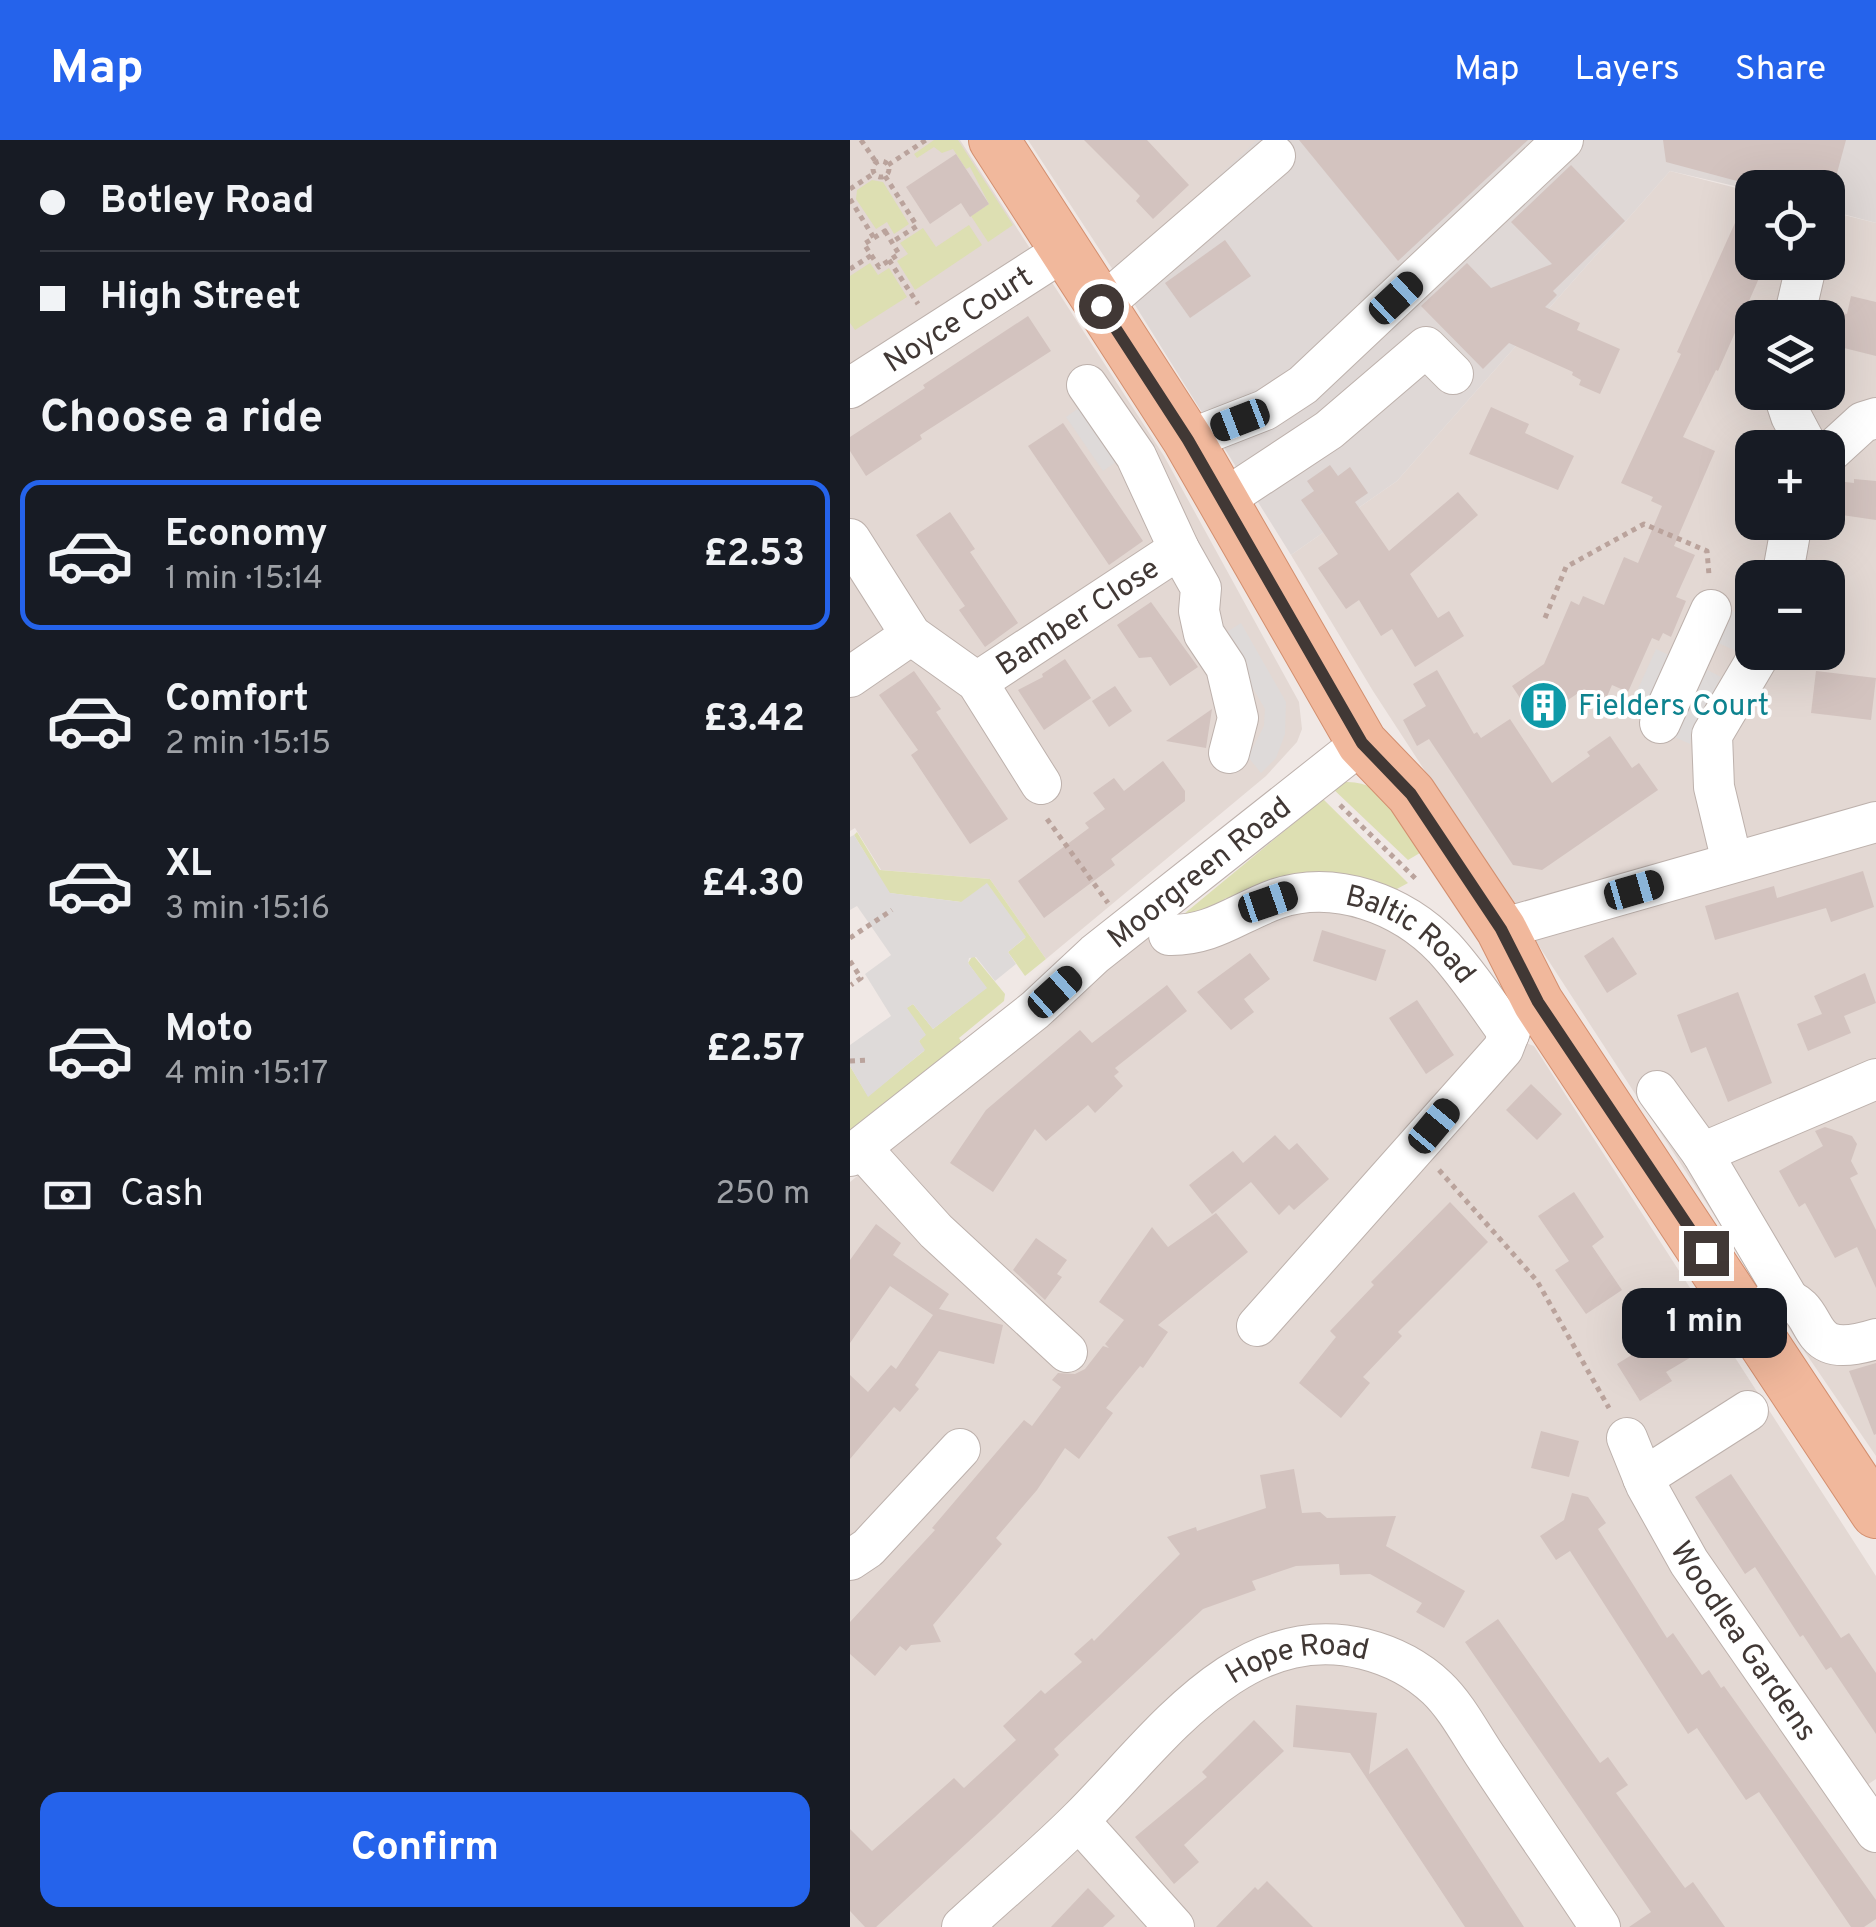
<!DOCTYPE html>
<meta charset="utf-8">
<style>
:root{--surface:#171b24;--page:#242831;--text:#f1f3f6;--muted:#9ea1a6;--line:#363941;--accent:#2563eb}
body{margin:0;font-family:Overpass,sans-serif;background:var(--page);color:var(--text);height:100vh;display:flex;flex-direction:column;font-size:38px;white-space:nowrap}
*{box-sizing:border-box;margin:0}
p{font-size:32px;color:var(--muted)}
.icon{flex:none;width:55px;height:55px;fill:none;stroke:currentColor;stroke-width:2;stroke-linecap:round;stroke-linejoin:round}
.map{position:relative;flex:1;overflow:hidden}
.details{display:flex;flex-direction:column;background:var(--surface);width:850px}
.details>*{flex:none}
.banner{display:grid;align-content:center;height:220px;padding:0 40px;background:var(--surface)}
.tools{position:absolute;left:885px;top:30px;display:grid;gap:20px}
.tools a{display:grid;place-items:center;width:110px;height:110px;border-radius:20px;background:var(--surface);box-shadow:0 10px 40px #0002;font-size:50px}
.end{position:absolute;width:45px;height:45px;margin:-22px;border:12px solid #413835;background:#fff;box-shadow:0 0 0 5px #fff}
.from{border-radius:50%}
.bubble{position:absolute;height:70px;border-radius:20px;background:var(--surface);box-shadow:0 10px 40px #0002;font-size:32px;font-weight:700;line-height:70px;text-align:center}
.car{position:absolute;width:30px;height:60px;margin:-30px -15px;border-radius:12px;box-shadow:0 0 8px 2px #0007;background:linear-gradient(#222 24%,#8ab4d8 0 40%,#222 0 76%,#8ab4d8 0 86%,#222 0)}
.banner b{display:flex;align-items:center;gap:35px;height:95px;font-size:38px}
.banner b+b{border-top:2px solid var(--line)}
.banner i{width:25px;height:25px;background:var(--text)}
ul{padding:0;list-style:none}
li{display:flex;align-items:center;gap:30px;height:150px;margin:0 20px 15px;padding:0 20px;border:5px solid transparent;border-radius:20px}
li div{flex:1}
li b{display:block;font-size:38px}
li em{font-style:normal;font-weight:700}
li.on{border-color:var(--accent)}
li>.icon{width:90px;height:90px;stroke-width:1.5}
h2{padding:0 40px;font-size:45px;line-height:120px}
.pay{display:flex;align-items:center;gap:25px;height:110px;padding:0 40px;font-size:38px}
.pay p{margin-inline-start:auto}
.cta{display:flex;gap:20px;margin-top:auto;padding:20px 40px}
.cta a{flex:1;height:115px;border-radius:20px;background:var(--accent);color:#fff;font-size:40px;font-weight:700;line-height:115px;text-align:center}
header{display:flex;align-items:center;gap:60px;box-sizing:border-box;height:140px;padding:0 50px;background:var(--accent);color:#fff}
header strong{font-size:48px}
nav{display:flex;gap:55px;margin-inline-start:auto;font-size:35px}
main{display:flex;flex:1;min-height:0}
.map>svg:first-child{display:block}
.residential{fill:#e3d8d3;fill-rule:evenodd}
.industrial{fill:#dfd8d6}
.green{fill:#dddfb2}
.parking{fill:#dedad9}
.building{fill:#d3c3bf}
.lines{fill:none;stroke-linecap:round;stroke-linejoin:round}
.minor-casing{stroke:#bdb1ac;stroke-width:42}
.major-casing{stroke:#d38f6f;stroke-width:52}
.path{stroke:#baa39c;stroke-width:5;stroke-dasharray:5 5;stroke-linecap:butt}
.minor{stroke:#fff;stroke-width:40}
.major{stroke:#f1b89c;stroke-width:50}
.route{stroke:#413835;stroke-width:12}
.labels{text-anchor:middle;stroke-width:8;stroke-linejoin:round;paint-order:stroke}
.street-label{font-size:30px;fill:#413835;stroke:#fff}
.culture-label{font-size:30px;fill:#0d838f;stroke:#fff;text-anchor:start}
</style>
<header>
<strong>Map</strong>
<nav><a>Map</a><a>Layers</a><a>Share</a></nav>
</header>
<main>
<section class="details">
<div class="banner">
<b><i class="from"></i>Botley Road</b>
<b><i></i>High Street</b>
</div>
<h2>Choose a ride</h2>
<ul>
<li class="on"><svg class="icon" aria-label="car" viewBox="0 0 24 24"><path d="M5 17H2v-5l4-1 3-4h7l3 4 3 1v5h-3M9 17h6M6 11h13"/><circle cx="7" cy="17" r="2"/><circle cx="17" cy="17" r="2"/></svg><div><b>Economy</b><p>1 min · 15:14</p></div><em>£2.53</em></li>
<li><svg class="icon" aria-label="car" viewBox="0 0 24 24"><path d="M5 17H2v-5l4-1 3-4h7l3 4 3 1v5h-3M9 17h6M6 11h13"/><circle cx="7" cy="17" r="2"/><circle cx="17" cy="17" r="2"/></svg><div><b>Comfort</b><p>2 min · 15:15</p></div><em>£3.42</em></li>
<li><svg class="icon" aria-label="car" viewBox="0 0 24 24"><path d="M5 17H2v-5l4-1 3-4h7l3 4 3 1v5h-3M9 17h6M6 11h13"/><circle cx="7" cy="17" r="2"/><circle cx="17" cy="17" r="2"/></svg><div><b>XL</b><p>3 min · 15:16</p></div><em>£4.30</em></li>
<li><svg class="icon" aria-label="car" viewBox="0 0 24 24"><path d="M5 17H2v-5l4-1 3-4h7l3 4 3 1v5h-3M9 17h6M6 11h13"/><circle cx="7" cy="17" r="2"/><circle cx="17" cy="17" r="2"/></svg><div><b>Moto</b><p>4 min · 15:17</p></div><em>£2.57</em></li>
</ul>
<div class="pay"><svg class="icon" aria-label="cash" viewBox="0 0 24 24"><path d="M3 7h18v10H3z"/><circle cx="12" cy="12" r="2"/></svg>Cash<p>250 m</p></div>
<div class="cta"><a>Confirm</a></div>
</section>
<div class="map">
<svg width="1026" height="1787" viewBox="0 0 1026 1787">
<rect width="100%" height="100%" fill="#f0e8e5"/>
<g class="residential">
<path d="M0 0H110L314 316 449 562 452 589 447 602 416 636 196 819 140 739 31 730 5 688 0 691Z"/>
<path d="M178 0H410L265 133Z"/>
<path d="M820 31 902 52V122H978V71L1026 83V1316L920 1161 523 551 441 415 547 341ZM902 178H978V252H902ZM902 308H978V382H902ZM902 438H978V512H902Z"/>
<path d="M421 765 533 768 652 895 684 906 1026 1436V1639L999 1657 1026 1696V1787H0V1042L303 790Z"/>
</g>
<path class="industrial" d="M407 0H1026V83L978 70V48L902 50 820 31 547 341 441 415 265 133Z"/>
<g class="green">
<path d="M84 0H108L163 85 138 102 121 76 139 64 120 27 116 29 103 9 92 13 84 7 67 18 64 14Z"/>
<path d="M22 40 33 42 59 84 44 94 37 82 26 89 6 59 7 50Z"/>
<path d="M119 85 132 105 65 150 47 121 58 114 50 103 73 88 86 107Z"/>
<path d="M20 123 28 135 39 128 57 157 5 190 0 183V136Z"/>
<path d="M496 642C537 641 554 680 575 710L558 720 480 646Z"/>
<path d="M473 659 558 743 545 750 385 769 376 758 352 775 323 783Z"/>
<path d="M7 692 30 730 140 739 196 819 175 836 158 812 175 798 111 762 39 753 4 695Z"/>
<path d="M123 815 155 854 154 861 109 898 114 906 0 995V926L18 956 74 911 69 901 75 894 56 868 63 864 83 889 136 848 118 823Z"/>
</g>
<g class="parking">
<path d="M233 265 270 319 253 331 216 277Z"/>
<path d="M852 456 899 479 886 511 862 500 848 525 871 537 842 592 840 604 795 584 802 568 783 560 806 509 823 517Z"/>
<path d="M391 483 436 562 435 594 426 618 411 633 398 617 414 586 415 569 372 495Z"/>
<path d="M4 695 40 753 111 762 137 743 176 797 158 812 166 824 145 841 126 817 119 818 118 823 137 848 83 889 63 864 57 868 76 895 69 901 75 910 18 957 0 926V905L41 876 15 834 41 815 7 766 0 770V697Z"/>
</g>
<g class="building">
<path d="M234 0H297L339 45 303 79 286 61 290 56Z"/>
<path d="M449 0H678L548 121Z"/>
<path d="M813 0H996L983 48 902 45V122L914 127 868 231 866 230 833 297 865 311 824 406 845 415 826 457 836 461 821 497 813 493 809 501 802 498 778 552 762 545 756 559 734 549 686 582 662 546 694 524 721 461 729 465 733 456 754 465 774 417 788 423 812 366 801 361 803 357 771 343 831 214 827 212 902 45 816 22Z"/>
<path d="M106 14 139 64 120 77 111 63 80 84 56 47Z"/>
<path d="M721 25 775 81 703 151 707 155 695 167 730 183 727 190 770 209 750 254 729 245 731 240 722 235 723 232 659 203 633 229 571 166 617 123 641 148 702 124 661 82Z"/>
<path d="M375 100 401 136 340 178 315 143Z"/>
<path d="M1001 156 1026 162V216L978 204V169L997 174Z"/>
<path d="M178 176 201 211 70 295 72 299 16 336 0 311V297L75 248 73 245Z"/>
<path d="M641 267 679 284 675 293 724 316 708 350 619 314Z"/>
<path d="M213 283 293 401 259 425 178 306Z"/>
<path d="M480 325 488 336 500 327 518 353 505 362 539 411 608 352 628 375 560 434 588 478 599 471 614 496 565 527 542 489 531 496 509 460 496 469 468 428 488 414 451 360 464 351 457 341Z"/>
<path d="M1004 339 1026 341V380L978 373V340L1004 343Z"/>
<path d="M100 372 125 409 120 412 168 483 135 507 109 470 115 466 66 395Z"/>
<path d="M301 462 348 527 320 546 301 517 289 518 267 485Z"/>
<path d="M215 519 241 558 194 590 168 550 193 537 192 534Z"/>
<path d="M587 530 624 594 627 592 631 598 660 579 702 643 740 616 737 612 760 596 782 628 789 623 808 650 692 730 663 725 579 599 567 606 553 580 576 566 563 544Z"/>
<path d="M64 531 91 569 86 572 158 679 120 704 61 615 68 610 29 555Z"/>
<path d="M966 531 1026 538 1021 580 961 573Z"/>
<path d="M265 546 282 571 259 587 242 561Z"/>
<path d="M362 569 356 608 316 601Z"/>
<path d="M313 621 335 651V661L261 719 265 725 194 778 168 741 239 688 235 683 255 669 243 653 264 638 274 651Z"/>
<path d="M1013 731 1024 767 981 782 976 768 865 800 855 766 924 746 927 758Z"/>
<path d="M472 790 536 810 526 841 463 821Z"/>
<path d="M763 797 787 834 757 853 734 816Z"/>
<path d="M400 813 420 839 394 859 404 872 381 890 347 852Z"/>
<path d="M1015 833 1026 863 994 876 1001 893 958 911 947 884 972 874 964 856Z"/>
<path d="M317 845 337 871 265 928 269 932 264 936 273 946 245 973 238 965 196 1001 185 989 143 1052 100 1023 136 970 230 890 242 903Z"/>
<path d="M888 852 922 943 878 962 856 907 841 913 827 875Z"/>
<path d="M567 860 604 915 576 934 539 878Z"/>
<path d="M681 944 712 974 687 1000 656 970Z"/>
<path d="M975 987 1002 996 1007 1004 1001 1021 1008 1034 1000 1038 1026 1090V1148L1007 1107 985 1118 955 1063 949 1067 929 1031 973 1006 965 991Z"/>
<path d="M425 995 439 1010 447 1003 479 1039 444 1070 439 1065 429 1075 401 1042 362 1074 339 1045 383 1011 393 1023Z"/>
<path d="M724 1052 754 1097 742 1106 772 1150 736 1174 705 1130 719 1121 688 1076Z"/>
<path d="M600 1062 638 1102 548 1192 552 1196 513 1237 520 1243 491 1278 449 1243 486 1197 480 1191 524 1145 521 1142Z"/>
<path d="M366 1073 398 1112 308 1185 318 1192 293 1228 290 1226 256 1268 263 1273 229 1319 215 1308 187 1350 146 1398 152 1404 83 1485 91 1502 61 1505 56 1511 50 1506 25 1536 0 1514V1482L85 1390 82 1388 174 1280 182 1286 211 1247 202 1240 208 1233 225 1234 235 1229 253 1206 259 1208 255 1204 274 1180 249 1162 302 1087 318 1107Z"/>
<path d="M26 1084 51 1103 43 1115 99 1154 89 1169 153 1185 144 1224 89 1211 65 1245 69 1249 50 1272 44 1267 0 1319V1235L18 1252 41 1225 46 1229 83 1175 40 1146 0 1203V1120Z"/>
<path d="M186 1098 217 1120 207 1134 212 1137 195 1160 163 1130Z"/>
<path d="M824 1176 848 1213 816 1232 822 1241 790 1261 767 1224 798 1205 793 1196Z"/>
<path d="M1026 1223V1294L1024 1295 999 1231Z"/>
<path d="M691 1291 729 1301 719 1337 681 1328Z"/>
<path d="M444 1329 452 1373 470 1372 477 1378 546 1376 536 1406 615 1451 594 1488 566 1472 572 1463 520 1434 490 1435 489 1424 446 1426 402 1441 406 1450 353 1469 204 1609 209 1615 144 1678 26 1787H15L0 1771V1689L22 1711 104 1638 114 1648 166 1600 153 1586 191 1550 195 1554 232 1522 224 1514 242 1498 244 1501 330 1414 317 1397 346 1387 347 1391 416 1368 410 1335Z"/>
<path d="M881 1334 991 1498 999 1493 1026 1533V1594L981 1527 976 1530 953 1495 950 1497 905 1427 895 1434 845 1357Z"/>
<path d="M722 1353 738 1357 756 1383 748 1389 817 1498 823 1493 852 1535 859 1530 871 1548 874 1546 1026 1760V1779L1014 1787H1001L909 1652 896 1660 847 1588 838 1594 720 1411 706 1420 690 1396 714 1380Z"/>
<path d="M648 1479 750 1623 758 1617 778 1645 766 1653 835 1748 843 1742 875 1787H779L801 1772 615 1502Z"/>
<path d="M446 1565 527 1573 519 1634 557 1608 674 1787H615L500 1613 443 1607Z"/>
<path d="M404 1580 434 1611 334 1705 349 1722 324 1744 285 1697 357 1637 352 1632Z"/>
<path d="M417 1741 463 1787H366L405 1747 408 1750Z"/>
<path d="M238 1748 265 1776 253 1787H201Z"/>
</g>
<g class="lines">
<defs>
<g id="minor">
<path d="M251 166 425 16"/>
<path d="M944 178 954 135"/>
<path d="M237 245 286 316 329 409 351 448 349 471 354 494 376 527 388 578 379 613"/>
<path id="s1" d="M0 248 215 110"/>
<path d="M933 252 941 276 958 308"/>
<path d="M338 300 415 270 453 245 713 0"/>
<path d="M978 314 1013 282 1026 278"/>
<path d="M373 360 479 290 576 207 603 234"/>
<path d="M0 399 61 495 127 542 191 644"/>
<path d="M932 438 942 382"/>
<path d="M0 537 61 495"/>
<path id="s2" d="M127 542 329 409"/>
<path d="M810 583 861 470"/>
<path d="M882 722 864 647 862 595 911 512"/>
<path d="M651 789 1026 682"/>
<path id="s3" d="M319 795C362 796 387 773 426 759 485 739 552 764 594 808 618 834 638 865 659 894"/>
<path d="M807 951 852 1013"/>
<path d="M12 1009 86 1091 217 1212"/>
<path id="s4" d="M0 1016 185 870 245 814 512 603"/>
<path d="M939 1160 852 1013 1026 939"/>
<path d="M913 1166 930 1158C977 1166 946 1224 1026 1199"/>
<path d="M407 1186 653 909 663 883 688 862"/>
<path id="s5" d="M777 1298 796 1345 839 1422 1026 1692"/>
<path d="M793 1338 898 1271"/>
<path d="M0 1420 18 1408 110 1309"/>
<path d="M229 1681 324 1787"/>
<path id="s6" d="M112 1787C151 1751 192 1717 230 1679 307 1603 389 1478 514 1509 542 1516 567 1529 587 1548 608 1568 623 1599 640 1623 676 1678 714 1732 750 1787"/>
</g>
<path id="major" d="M144 0 338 300 512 603 561 654 651 789 688 862 1026 1373"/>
</defs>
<use href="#minor" class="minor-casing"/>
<use href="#major" class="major-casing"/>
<g class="path">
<path d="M11 0 26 22"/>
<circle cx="31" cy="29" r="8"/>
<path d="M38 25 76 0"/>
<path d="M35 36 67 86 42 102"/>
<path d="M0 49 23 34"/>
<path d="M0 59 24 98"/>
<path d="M35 91 49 114 29 127 14 104Z"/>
<path d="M39 120 68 164"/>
<path d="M0 129 22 115"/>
<path d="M695 478 716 427 794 384 857 411 859 435"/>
<path d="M490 665 568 741"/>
<path d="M197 679 258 763"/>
<path d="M0 798 42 770"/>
<path d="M0 821 11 838 1 845"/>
<path d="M0 921 19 920"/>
<path d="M589 1030 687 1141 759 1268"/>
</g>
<use href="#minor" class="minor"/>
<use href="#major" class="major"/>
</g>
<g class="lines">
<path class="route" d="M251 166 338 300 512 603 561 654 651 789 688 862 856 1113"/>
</g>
<defs>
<symbol id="building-disc" viewBox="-11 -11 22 22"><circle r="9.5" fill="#0f9aa8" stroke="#fff"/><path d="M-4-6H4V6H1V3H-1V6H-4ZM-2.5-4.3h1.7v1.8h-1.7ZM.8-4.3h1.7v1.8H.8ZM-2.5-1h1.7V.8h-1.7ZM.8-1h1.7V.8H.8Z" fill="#fff"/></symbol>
</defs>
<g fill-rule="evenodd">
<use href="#building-disc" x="666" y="538" width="55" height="55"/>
</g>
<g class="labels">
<g class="street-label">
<text dy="10" stroke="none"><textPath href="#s1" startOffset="128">Noyce Court</textPath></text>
<text dy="10" stroke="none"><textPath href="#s2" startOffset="120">Bamber Close</textPath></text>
<text dy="10" stroke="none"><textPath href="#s4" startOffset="450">Moorgreen Road</textPath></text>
<text dy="10" stroke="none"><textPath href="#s3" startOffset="262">Baltic Road</textPath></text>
<text dy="10" stroke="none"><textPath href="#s5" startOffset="235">Woodlea Gardens</textPath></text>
<text dy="10" stroke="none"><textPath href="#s6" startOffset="440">Hope Road</textPath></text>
</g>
<g class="culture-label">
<text x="728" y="575">Fielders Court</text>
</g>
</g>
</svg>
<div class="tools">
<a><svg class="icon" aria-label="locate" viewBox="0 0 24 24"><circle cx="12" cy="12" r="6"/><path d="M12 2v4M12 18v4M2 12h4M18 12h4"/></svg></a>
<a><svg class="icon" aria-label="layers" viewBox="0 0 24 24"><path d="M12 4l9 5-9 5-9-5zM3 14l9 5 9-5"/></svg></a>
<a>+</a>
<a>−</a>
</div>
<i class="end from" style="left:251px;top:166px"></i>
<i class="end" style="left:856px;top:1113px"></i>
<div class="bubble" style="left:772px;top:1148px;width:165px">1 min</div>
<i class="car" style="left:546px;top:158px;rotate:47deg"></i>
<i class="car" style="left:390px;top:280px;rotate:249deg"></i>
<i class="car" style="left:784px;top:750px;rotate:74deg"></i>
<i class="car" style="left:418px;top:762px;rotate:71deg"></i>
<i class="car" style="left:205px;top:852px;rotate:48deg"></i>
<i class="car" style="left:584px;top:986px;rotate:40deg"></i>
</div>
</main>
